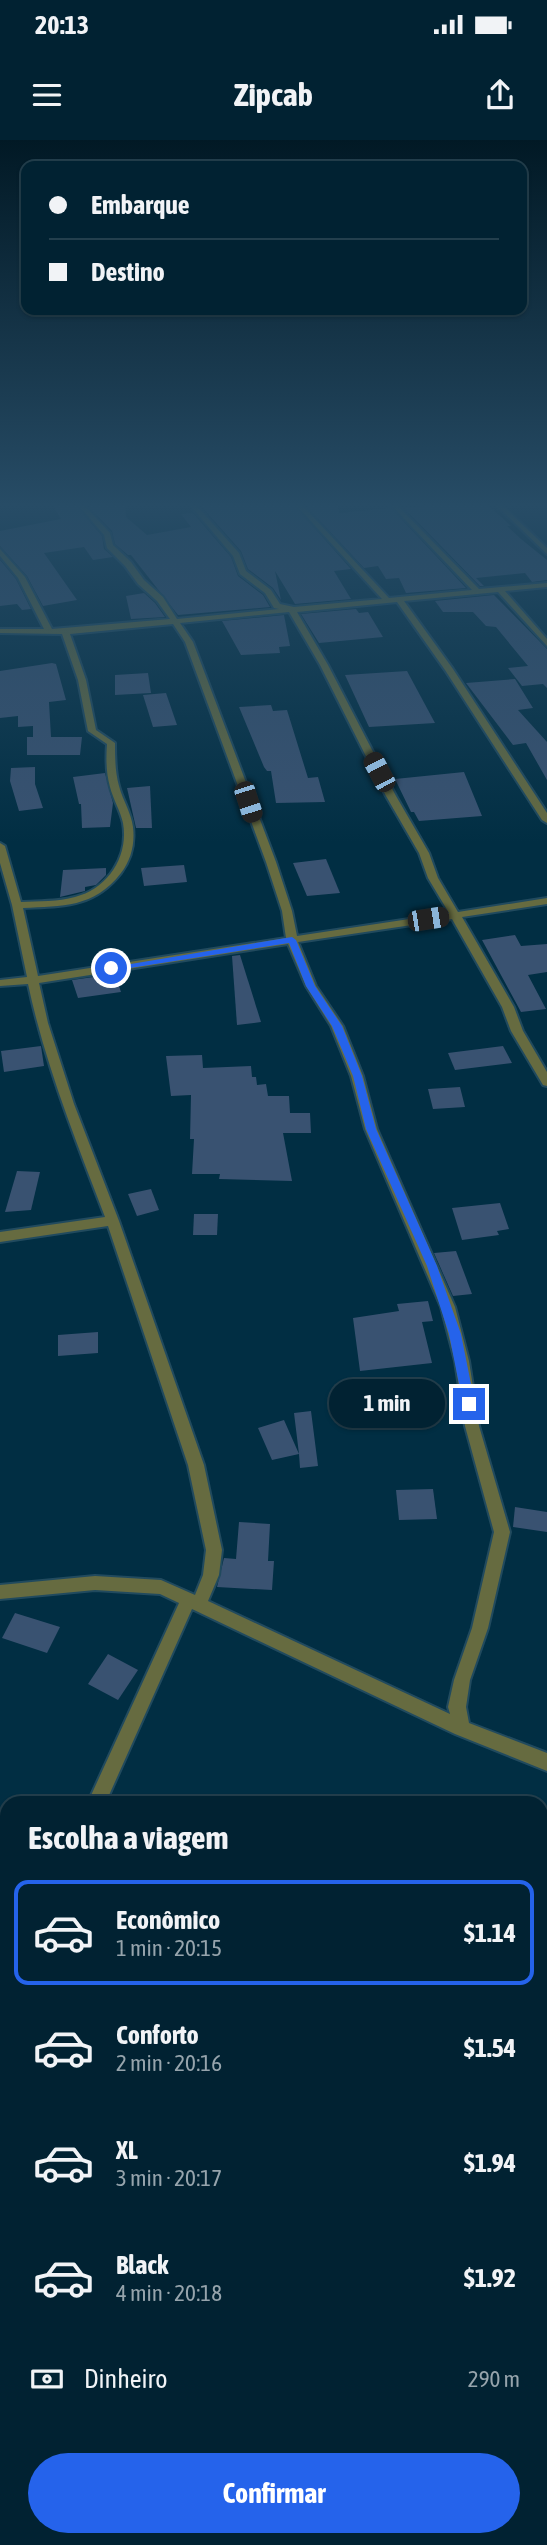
<!DOCTYPE html>
<html lang="pt">
<meta charset="utf-8">
<style>
:root{--surface:#012232;--page:#0f2f3e;--text:#f1f3f6;--muted:#96a4ac;--line:#233f4d;--accent:#2563eb}
body{margin:0;font-family:"Asap Condensed",sans-serif;background:var(--page);color:var(--text);height:100vh;display:flex;flex-direction:column;font-size:26px;white-space:nowrap}
*{box-sizing:border-box;margin:0}
p{font-size:23px;color:var(--muted)}
.icon{flex:none;width:38px;height:38px;fill:none;stroke:currentColor;stroke-width:2;stroke-linecap:round;stroke-linejoin:round}
.map{position:relative;flex:1;overflow:hidden}
.details{position:absolute;left:0px;top:1656px;width:548px;height:751px;display:flex;flex-direction:column;background:var(--surface);border-radius:21px 21px 0 0;box-shadow:0 2px 5px #0004,0 0 0 2px var(--line)}
.details>*{flex:none}
.hud{position:absolute;left:21px;top:21px;width:506px;height:154px;border-radius:14px;box-shadow:0 2px 5px #0004,0 0 0 2px var(--line);display:grid;align-content:center;height:154px;padding:0 28px;background:var(--surface)}
.end{position:absolute;width:32px;height:32px;margin:-16px;border:9px solid #2563eb;background:#fff;box-shadow:0 0 0 4px #fff}
.from{border-radius:50%}
.bubble{position:absolute;height:49px;border-radius:24px;background:var(--surface);box-shadow:0 2px 5px #0004,0 0 0 2px var(--line);font-size:23px;font-weight:700;line-height:49px;text-align:center}
.car{position:absolute;width:21px;height:42px;margin:-21px -10px;border-radius:9px;box-shadow:0 0 5px 2px #0007;background:linear-gradient(#222 24%,#8ab4d8 0 40%,#222 0 76%,#8ab4d8 0 86%,#222 0)}
.hud b{display:flex;align-items:center;gap:24px;height:66px;font-size:26px}
.hud b+b{border-top:2px solid var(--line)}
.hud i{width:18px;height:18px;background:var(--text)}
ul{padding:0;list-style:none}
li{display:flex;align-items:center;gap:21px;height:105px;margin:0 14px 10px;padding:0 14px;border:4px solid transparent;border-radius:14px}
li div{flex:1}
li b{display:block;font-size:26px}
li em{font-style:normal;font-weight:700}
li.active{border-color:var(--accent)}
li>.icon{width:63px;height:63px;stroke-width:1.5}
h2{padding:0 28px;font-size:32px;line-height:84px}
.pay{display:flex;align-items:center;gap:18px;height:77px;padding:0 28px;font-size:26px}
.pay p{margin-inline-start:auto}
.action{display:flex;gap:14px;margin-top:auto;padding:14px 28px}
.action a{flex:1;height:80px;border-radius:42px;background:var(--accent);color:#fff;font-size:28px;font-weight:700;line-height:80px;text-align:center}
.status{display:flex;justify-content:space-between;align-items:center;height:49px;padding:0 35px;background:var(--surface);direction:ltr}
.status svg{height:19px;fill:currentColor}
header{display:flex;justify-content:space-between;align-items:center;height:91px;padding:0 28px;background:var(--surface);font-size:32px;font-weight:700}
.map>svg:first-child{display:block}
.building{fill:#395271}
.lines{fill:none;stroke-linecap:round;stroke-linejoin:round}
.minor-casing{stroke:#214a5e;stroke-width:4}
.minor{fill:#666b40;fill-rule:evenodd}
.route{fill:#2563eb}
</style>
<div class="status"><b>20:13</b><svg viewBox="0 0 49 12"><path d="M0 12V9h3v3zM5 12V6h3v6zM10 12V3h3v9zM15 12V0h3v12zM26 1h20v11H26zM47 4h2v5h-2z"/></svg></div>
<header><svg class="icon" aria-label="menu" viewBox="0 0 24 24"><path d="M4 6h16M4 12h16M4 18h16"/></svg>Zipcab<svg class="icon" aria-label="share" viewBox="0 0 24 24"><path d="M12 15V3M7 8l5-5 5 5M5 13v7h14v-7"/></svg></header>
<div class="map">
<svg width="547" height="2405" viewBox="0 0 547 2405">
<rect width="100%" height="100%" fill="#012e43"/>
<g class="building">
<path d="M53 366H77L102 396 104 409 113 417 93 420 84 407 44 413 77 460 43 466 27 436 0 406V391L61 379Z"/>
<path d="M88 366H125L126 377 147 395 191 387 181 374 193 373 231 417 238 436 263 455 270 467 178 475 131 415H128L115 404 112 391Z"/>
<path d="M201 366H295L351 429 334 431 351 459 295 464 275 431 281 460 273 448 248 429 241 411Z"/>
<path d="M306 366H338L339 373 391 368 466 448 406 453 399 438 386 439 378 426 364 428Z"/>
<path d="M426 366H489L511 386H507L521 399 547 420V440L532 442 525 433 476 438 484 446H480L403 367Z"/>
<path d="M0 420 16 439 31 469 22 470 17 464 0 466Z"/>
<path d="M144 453 155 463 165 477 131 479 126 456Z"/>
<path d="M494 455 547 509V548L543 544 522 546 508 528 528 526 496 487 486 486 473 472H443L435 461Z"/>
<path d="M356 469 359 473 368 472 383 497 319 503 301 474Z"/>
<path d="M284 475 290 506 279 507 280 513 241 515 222 481Z"/>
<path d="M52 523 56 524 66 560 49 562 51 597H82L80 615H27V597H33V586L18 587V576L0 578V531Z"/>
<path d="M407 531 435 583 369 587 345 535Z"/>
<path d="M148 533 151 553 115 555V535Z"/>
<path d="M515 539 533 568 518 570 547 602V640L526 603 513 605 466 543Z"/>
<path d="M166 553 177 585 153 587 143 555Z"/>
<path d="M271 565 273 571 287 570 308 638 318 637 325 662 276 663 271 631H267L264 627 239 567Z"/>
<path d="M35 627V644L43 668 19 671 10 641 11 628Z"/>
<path d="M464 632 482 676 419 681 414 672H411L395 639Z"/>
<path d="M105 633 113 663 110 687 82 688 81 664H79L73 637Z"/>
<path d="M150 646 152 688H136L127 648Z"/>
<path d="M326 719 340 753 307 756 293 723Z"/>
<path d="M184 725 187 742 144 746 141 728Z"/>
<path d="M106 728V735L96 745 85 747V751L60 757 63 730Z"/>
<path d="M515 795 521 806 547 804V832L528 835 546 869 521 872 482 800Z"/>
<path d="M240 815 261 882 237 885 232 816Z"/>
<path d="M115 834 121 852 78 858 72 840Z"/>
<path d="M41 906 44 926 4 932 1 911Z"/>
<path d="M503 906 512 923 455 930 448 913Z"/>
<path d="M202 915 203 928 251 926 252 937H256L257 945 266 944 268 956H289L290 973H310L311 993H283L292 1041 219 1039 220 1034H192L194 999H190L191 955 171 956 166 916Z"/>
<path d="M460 947 465 967 433 969 428 949Z"/>
<path d="M17 1031 40 1032 31 1070 5 1072Z"/>
<path d="M151 1049 159 1070 137 1076 128 1054Z"/>
<path d="M500 1063 509 1089 497 1091 499 1095 462 1100 452 1068Z"/>
<path d="M194 1074H218L217 1095H193Z"/>
<path d="M456 1111 472 1154 453 1156 434 1113Z"/>
<path d="M428 1161 433 1181 422 1182 432 1223 360 1231 353 1178 399 1171 397 1164Z"/>
<path d="M98 1192V1213L58 1216V1195Z"/>
<path d="M311 1271 318 1326 300 1328 299 1314 272 1320 258 1288 284 1280 299 1314 294 1273Z"/>
<path d="M433 1349 437 1379 399 1380 396 1350Z"/>
<path d="M515 1367 547 1372V1392L513 1387Z"/>
<path d="M239 1382 270 1384 268 1421H274L272 1450 217 1447 224 1418 236 1419Z"/>
<path d="M15 1473 60 1487 47 1513 2 1498Z"/>
<path d="M108 1514 138 1530 118 1560 88 1544Z"/>
</g>
<g class="lines">
<defs>
<g id="minor">
<path d="M79 366H85L110 393 113 405 131 422 144 440 163 457 177 479 279 469 274 468 265 453 240 434 233 416 191 366H197L239 413 246 431 271 450 280 464 294 467 382 459 297 366H303L389 458 472 450 392 366H398L479 449 547 443V447L505 451 547 499V506L498 452 404 461 453 529 547 673V683L542 680 445 530 397 462 297 472 328 525 396 656 429 713 438 738 458 772 547 758V764L462 777 514 867 523 891 547 932V946L543 945 511 891 502 867 452 779 298 802 316 846 343 886 363 936 377 989 455 1167 469 1221 479 1286 510 1392 488 1488 470 1540 466 1567 469 1583 547 1613V1631L455 1594 192 1469 106 1662H88L179 1463 160 1454 95 1450 0 1459V1445L95 1436 161 1440 195 1455 203 1435 206 1410 188 1325 108 1086 0 1102V1092L105 1077C76 1001 45 924 28 844L0 846V840L27 837 12 765 0 723V703L5 706 21 762C39 761 58 762 75 757 108 749 129 716 123 683 120 670 113 659 110 647 106 633 106 618 107 604L88 591 78 540 62 494 0 493V489H44L18 438 0 416V409L25 437 52 489 170 479 157 461 138 444 125 426 107 408 104 395ZM289 472 320 525 386 656 419 713 428 738 449 773 297 796 292 771 276 722 193 502 180 483ZM173 484 185 502 266 722 282 771 286 798 38 836 23 768C62 766 94 768 121 733 131 720 135 704 133 687 131 672 123 661 119 646 115 632 115 617 115 603L96 590 86 540 70 494ZM288 804 306 846 331 886 351 936 365 989 441 1167 455 1221 465 1286 494 1392 472 1488 454 1540 448 1567 450 1574 208 1461 219 1435 222 1410 204 1325 119 1081 74 964 48 883 39 843Z"/>
<path d="M497 366H503L547 408V414Z"/>
<path d="M7 1840V1871L0 1874V1843Z"/>
</g>
</defs>
<use href="#minor" class="minor-casing"/>
<use href="#minor" class="minor"/>
</g>
<linearGradient id="sky" x2="0" y2="1"><stop stop-color="#011925"/><stop offset="0.52" stop-color="#274c66"/><stop offset="1" stop-color="#274c66" stop-opacity="0"/></linearGradient>
<rect width="547" height="702" fill="url(#sky)"/>
<path class="route" d="M292 797 296 800 315 846 342 886 362 936 376 989 437 1126 461 1194 475 1264 473 1268 469 1269 463 1264 449 1194 427 1126 366 989 353 936 332 886 306 846 289 803 111 831 107 828Z"/>
</svg>
<i class="end from" style="left:111px;top:828px"></i>
<i class="end" style="left:469px;top:1264px"></i>
<div class="bubble" style="left:329px;top:1239px;width:116px">1 min</div>
<i class="car" style="left:379px;top:632px;rotate:332deg"></i>
<i class="car" style="left:248px;top:662px;rotate:162deg"></i>
<i class="car" style="left:428px;top:779px;rotate:81deg"></i>
<div class="hud">
<b><i class="from"></i>Embarque</b>
<b><i></i>Destino</b>
</div>
<section class="details">
<h2>Escolha a viagem</h2>
<ul>
<li class="active"><svg class="icon" aria-label="car" viewBox="0 0 24 24"><path d="M5 17H2v-5l4-1 3-4h7l3 4 3 1v5h-3M9 17h6M6 11h13"/><circle cx="7" cy="17" r="2"/><circle cx="17" cy="17" r="2"/></svg><div><b>Econômico</b><p>1 min · 20:15</p></div><em>$1.14</em></li>
<li><svg class="icon" aria-label="car" viewBox="0 0 24 24"><path d="M5 17H2v-5l4-1 3-4h7l3 4 3 1v5h-3M9 17h6M6 11h13"/><circle cx="7" cy="17" r="2"/><circle cx="17" cy="17" r="2"/></svg><div><b>Conforto</b><p>2 min · 20:16</p></div><em>$1.54</em></li>
<li><svg class="icon" aria-label="car" viewBox="0 0 24 24"><path d="M5 17H2v-5l4-1 3-4h7l3 4 3 1v5h-3M9 17h6M6 11h13"/><circle cx="7" cy="17" r="2"/><circle cx="17" cy="17" r="2"/></svg><div><b>XL</b><p>3 min · 20:17</p></div><em>$1.94</em></li>
<li><svg class="icon" aria-label="car" viewBox="0 0 24 24"><path d="M5 17H2v-5l4-1 3-4h7l3 4 3 1v5h-3M9 17h6M6 11h13"/><circle cx="7" cy="17" r="2"/><circle cx="17" cy="17" r="2"/></svg><div><b>Black</b><p>4 min · 20:18</p></div><em>$1.92</em></li>
</ul>
<div class="pay"><svg class="icon" aria-label="cash" viewBox="0 0 24 24"><path d="M3 7h18v10H3z"/><circle cx="12" cy="12" r="2"/></svg>Dinheiro<p>290 m</p></div>
<div class="action"><a>Confirmar</a></div>
</section>
</div>
